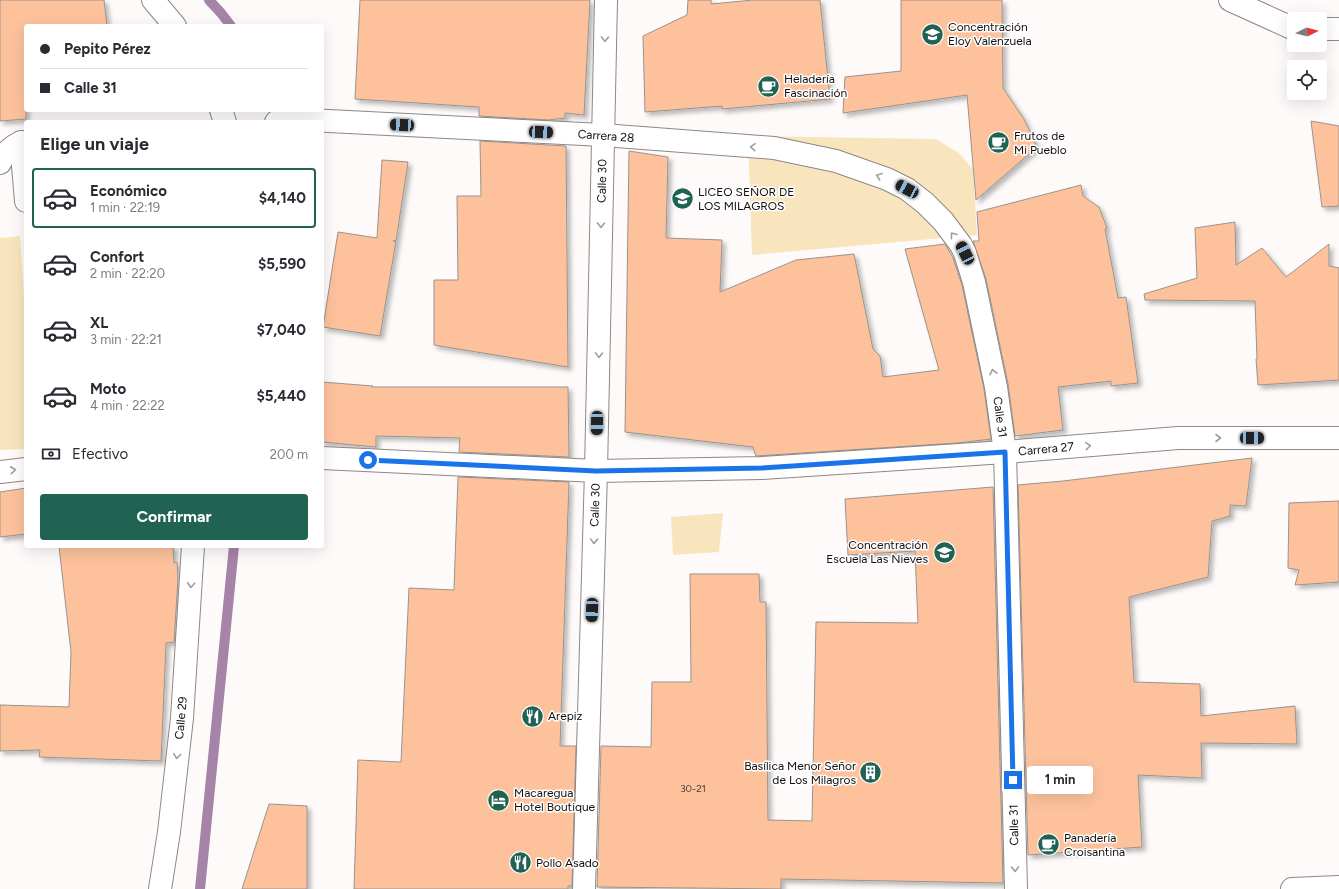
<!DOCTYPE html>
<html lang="es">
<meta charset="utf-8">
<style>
:root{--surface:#fff;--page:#f2f2f3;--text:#2b2b33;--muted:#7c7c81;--line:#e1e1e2;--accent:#216353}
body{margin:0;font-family:Figtree,sans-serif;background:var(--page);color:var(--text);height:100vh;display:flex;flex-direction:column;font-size:15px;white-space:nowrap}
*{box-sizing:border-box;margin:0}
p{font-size:13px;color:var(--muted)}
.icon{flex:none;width:22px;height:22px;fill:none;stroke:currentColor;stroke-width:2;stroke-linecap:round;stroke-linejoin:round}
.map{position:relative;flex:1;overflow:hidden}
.side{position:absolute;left:24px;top:120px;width:300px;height:428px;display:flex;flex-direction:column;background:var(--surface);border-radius:4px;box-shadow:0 4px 16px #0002}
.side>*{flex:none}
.guide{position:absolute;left:24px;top:24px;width:300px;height:88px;border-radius:4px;box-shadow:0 4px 16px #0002;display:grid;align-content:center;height:88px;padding:0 16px;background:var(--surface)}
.needle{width:26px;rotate:84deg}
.tools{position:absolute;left:1287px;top:12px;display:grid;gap:8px}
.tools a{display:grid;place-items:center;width:40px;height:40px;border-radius:4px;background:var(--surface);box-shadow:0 4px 16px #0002;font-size:20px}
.end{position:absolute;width:18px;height:18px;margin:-9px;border:5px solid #1a73e8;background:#fff;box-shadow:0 0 0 2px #fff}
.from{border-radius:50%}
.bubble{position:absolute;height:28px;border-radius:4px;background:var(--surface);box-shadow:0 4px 16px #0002;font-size:13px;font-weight:700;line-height:28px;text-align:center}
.car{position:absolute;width:12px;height:24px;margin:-12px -6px;border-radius:5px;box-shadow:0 0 3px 1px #0007;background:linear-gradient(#222 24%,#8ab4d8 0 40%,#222 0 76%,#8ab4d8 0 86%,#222 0)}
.guide b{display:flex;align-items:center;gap:14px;height:38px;font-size:15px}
.guide b+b{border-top:1px solid var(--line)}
.guide i{width:10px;height:10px;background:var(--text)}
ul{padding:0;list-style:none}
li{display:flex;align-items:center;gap:12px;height:60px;margin:0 8px 6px;padding:0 8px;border:2px solid transparent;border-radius:4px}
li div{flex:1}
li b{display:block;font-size:15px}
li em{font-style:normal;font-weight:700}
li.active{border-color:var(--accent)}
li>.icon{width:36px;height:36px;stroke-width:1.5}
h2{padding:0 16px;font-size:18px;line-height:48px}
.pay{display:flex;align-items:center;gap:10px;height:44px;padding:0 16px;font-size:15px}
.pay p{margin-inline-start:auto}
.button{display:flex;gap:8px;margin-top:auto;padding:8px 16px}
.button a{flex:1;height:46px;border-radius:4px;background:var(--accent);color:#fff;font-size:16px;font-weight:700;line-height:46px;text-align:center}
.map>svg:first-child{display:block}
.green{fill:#f9e5bd}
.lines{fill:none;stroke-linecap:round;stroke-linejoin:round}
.stream{stroke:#a584a7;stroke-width:10}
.building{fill:#fdc29c;stroke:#9a938e;filter:url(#shadow)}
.street-casing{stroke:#8f8685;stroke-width:24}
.street{stroke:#fff;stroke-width:22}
.oneway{stroke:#9f9e9e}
.route{stroke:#1a73e8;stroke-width:5}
.labels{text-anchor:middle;stroke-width:3;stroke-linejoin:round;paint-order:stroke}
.number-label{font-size:10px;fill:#4b3a31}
.poi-label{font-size:12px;fill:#100d0d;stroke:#fff;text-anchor:start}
.street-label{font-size:12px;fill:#100d0d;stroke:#fff}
</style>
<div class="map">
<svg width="1339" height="889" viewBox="0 0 1339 889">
<defs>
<filter id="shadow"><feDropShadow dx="3.5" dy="3.5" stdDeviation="2" flood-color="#0004"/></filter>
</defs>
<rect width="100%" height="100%" fill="#fefafa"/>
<g class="green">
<path d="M748 136 936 139 959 153 973 169 977 235 752 255Z"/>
<path d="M20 236 26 325V449L0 450V238Z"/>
<path d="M723 513 719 552 673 555 671 517Z"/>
</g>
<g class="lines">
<g class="stream">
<path d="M209 0 221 13 231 26"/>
<path d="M200 889 234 546"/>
</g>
</g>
<g class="building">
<path d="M0 0H104L107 26H26V119L0 121Z"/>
<path d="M360 0H590L584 115 565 113V118L548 120 479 116V107L355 99Z"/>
<path d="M688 0H711V4L753 0H820L830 99 722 109V106L645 112 643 36 687 15Z"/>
<path d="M901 0H1002L1003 88 1024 119 1037 147 976 200 967 95 843 113 845 77 901 71Z"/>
<path d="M1311 121 1339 126V206L1322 207Z"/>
<path d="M480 141 566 146 568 367 434 345V280H458L457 196H481Z"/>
<path d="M629 151 668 157 666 238 722 240 720 292 796 260 854 254 873 349 880 356 883 377 939 370 905 249 945 244 953 258 962 285 984 389 991 439 957 443 756 456 753 447 625 432Z"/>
<path d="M382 160 408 162 396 241H393H396L380 336 323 327 338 232 377 238Z"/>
<path d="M1081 185 1083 196 1099 207 1107 228 1105 229 1118 298 1126 297 1138 383 1111 386V381L1058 387 1063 430 1015 436 1008 384 986 279 973 241H979L977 212Z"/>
<path d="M1235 222 1236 265 1262 248 1286 277 1329 244V266L1339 268V380L1258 385 1256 359H1257L1255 301 1145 300 1144 294 1197 278 1195 228Z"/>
<path d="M322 382 373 386 372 387H568L569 457 459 452 460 438 376 436V447L322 442Z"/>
<path d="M1252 458 1246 506 1230 505V516L1212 521 1208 577 1129 597 1134 682 1200 684 1201 716 1295 706 1297 744 1201 743 1202 778 1138 775 1142 847 1028 855 1018 485 1063 481Z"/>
<path d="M458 477 569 482 560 746H576L572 886H568V889H354L358 760 401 762 409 588 454 590Z"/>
<path d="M993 487 1003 883 781 879V889L597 887 601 746 651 747 652 682H691L690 574H759L760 602H766L768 820 812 821 816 622 918 623 915 551 848 555 845 499Z"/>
<path d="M26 488V534L0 537V492Z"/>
<path d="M1339 501V582L1295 585 1299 570 1288 568 1289 503Z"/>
<path d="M59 546H173L174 563 177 562 178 579 174 642 166 643 161 761 39 757 40 750 0 751V705L69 707 71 652Z"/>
<path d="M269 804 307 806V889H242Z"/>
</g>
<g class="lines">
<defs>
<g id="street">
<path d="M153 0 175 26"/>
<path d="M1230 0 1294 29"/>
<path d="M1320 29H1339"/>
<path d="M221 110 225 122"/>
<path d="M276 122 309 120 603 135 774 148 836 161 887 179 907 189 925 203 943 221 961 245 965 253 974 282 996 387 1005 452 1016 889"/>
<path d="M21 142 26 201"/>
<path d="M0 163C4 153 15 142 26 142"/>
<path d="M322 458 596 471 762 468 1005 452 1178 438H1339"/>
<path d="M0 472 26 469"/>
<path d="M160 889 169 832 182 718 193 546"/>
<path d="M584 889 596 471 606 0"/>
<path d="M1292 889 1339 887"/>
</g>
</defs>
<use href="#street" class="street-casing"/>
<use href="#street" class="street"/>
</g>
<defs><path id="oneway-chevron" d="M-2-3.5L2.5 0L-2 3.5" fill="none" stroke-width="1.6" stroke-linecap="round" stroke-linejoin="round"/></defs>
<g class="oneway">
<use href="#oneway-chevron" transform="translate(605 39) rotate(91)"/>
<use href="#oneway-chevron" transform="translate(753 147) rotate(-176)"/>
<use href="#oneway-chevron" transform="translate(879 176) rotate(-160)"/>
<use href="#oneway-chevron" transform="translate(601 225) rotate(91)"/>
<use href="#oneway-chevron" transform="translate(953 235) rotate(-127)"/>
<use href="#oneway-chevron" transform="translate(599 355) rotate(91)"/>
<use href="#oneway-chevron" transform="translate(993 372) rotate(-102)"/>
<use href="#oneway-chevron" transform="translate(1218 438)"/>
<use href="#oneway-chevron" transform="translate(1088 446) rotate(-5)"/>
<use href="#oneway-chevron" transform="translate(13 470) rotate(-6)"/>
<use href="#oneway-chevron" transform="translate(594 541) rotate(92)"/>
<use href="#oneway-chevron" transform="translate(191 585) rotate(93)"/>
<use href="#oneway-chevron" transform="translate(177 756) rotate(97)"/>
<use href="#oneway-chevron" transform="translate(1015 869) rotate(89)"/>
</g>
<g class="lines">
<path class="route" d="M368 460 596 471 762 468 1005 452 1013 780"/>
</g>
<defs>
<symbol id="school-disc" viewBox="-11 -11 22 22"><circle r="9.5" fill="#216353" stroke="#fff"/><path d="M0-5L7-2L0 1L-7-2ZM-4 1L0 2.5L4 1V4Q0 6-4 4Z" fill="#fff"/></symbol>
<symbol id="cafe-disc" viewBox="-11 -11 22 22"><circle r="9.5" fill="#216353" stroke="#fff"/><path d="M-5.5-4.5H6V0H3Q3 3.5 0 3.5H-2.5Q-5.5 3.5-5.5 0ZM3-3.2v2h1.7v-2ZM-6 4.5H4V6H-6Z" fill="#fff"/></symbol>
<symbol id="restaurant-disc" viewBox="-11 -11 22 22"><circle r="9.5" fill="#216353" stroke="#fff"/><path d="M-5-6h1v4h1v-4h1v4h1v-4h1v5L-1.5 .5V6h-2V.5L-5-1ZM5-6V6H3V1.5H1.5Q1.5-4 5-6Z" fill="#fff"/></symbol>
<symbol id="building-disc" viewBox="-11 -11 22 22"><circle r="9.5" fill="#216353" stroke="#fff"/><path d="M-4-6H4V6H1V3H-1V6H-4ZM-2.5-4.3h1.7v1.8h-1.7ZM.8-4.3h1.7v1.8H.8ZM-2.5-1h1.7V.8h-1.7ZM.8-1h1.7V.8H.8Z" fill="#fff"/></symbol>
<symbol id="hotel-disc" viewBox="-11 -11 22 22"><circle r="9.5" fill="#216353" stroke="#fff"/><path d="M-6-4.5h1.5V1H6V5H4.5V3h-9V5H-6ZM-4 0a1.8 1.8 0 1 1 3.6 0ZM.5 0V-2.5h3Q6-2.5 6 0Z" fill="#fff"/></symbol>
</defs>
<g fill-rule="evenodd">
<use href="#school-disc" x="920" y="22" width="25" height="25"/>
<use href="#cafe-disc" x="756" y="74" width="25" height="25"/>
<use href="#cafe-disc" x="986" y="130" width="25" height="25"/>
<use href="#school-disc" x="670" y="186" width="25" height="25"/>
<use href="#school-disc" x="932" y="540" width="25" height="25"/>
<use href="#restaurant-disc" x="520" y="704" width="25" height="25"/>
<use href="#building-disc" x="858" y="760" width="25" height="25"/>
<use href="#hotel-disc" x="486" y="788" width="25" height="25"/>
<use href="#cafe-disc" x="1036" y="832" width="25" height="25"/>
<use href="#restaurant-disc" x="508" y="850" width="25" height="25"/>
</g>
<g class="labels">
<g class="number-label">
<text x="693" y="792">30-21</text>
</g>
<g class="poi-label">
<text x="948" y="31">Concentración<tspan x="948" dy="14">Eloy Valenzuela</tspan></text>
<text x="784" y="83">Heladería<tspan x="784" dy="14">Fascinación</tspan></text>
<text x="1014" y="140">Frutos de<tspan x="1014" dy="14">Mi Pueblo</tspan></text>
<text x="698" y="196">LICEO SEÑOR DE<tspan x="698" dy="14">LOS MILAGROS</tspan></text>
<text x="928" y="549" text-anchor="end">Concentración<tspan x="928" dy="14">Escuela Las Nieves</tspan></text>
<text x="548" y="720">Arepiz</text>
<text x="856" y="770" text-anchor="end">Basílica Menor Señor<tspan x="856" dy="14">de Los Milagros</tspan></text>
<text x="514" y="797">Macaregua<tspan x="514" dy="14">Hotel Boutique</tspan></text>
<text x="1064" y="842">Panadería<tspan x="1064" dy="14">Croisantina</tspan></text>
<text x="536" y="867">Pollo Asado</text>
</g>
<g class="street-label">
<text transform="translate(606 136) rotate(4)" y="4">Carrera 28</text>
<text transform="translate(602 181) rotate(-89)" y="4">Calle 30</text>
<text transform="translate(1000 417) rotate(82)" y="4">Calle 31</text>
<text transform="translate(1046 449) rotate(-5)" y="4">Carrera 27</text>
<text transform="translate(595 505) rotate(-88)" y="4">Calle 30</text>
<text transform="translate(181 718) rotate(-85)" y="4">Calle 29</text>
<text transform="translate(1014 825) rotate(-91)" y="4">Calle 31</text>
</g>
</g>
</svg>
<div class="tools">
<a><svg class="needle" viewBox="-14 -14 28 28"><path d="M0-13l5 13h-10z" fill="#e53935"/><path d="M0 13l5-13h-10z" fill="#7c7c81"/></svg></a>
<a><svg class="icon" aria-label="locate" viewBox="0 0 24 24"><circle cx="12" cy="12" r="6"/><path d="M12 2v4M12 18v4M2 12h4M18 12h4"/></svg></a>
</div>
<i class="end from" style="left:368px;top:460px"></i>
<i class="end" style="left:1013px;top:780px"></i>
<div class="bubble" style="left:1027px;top:766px;width:66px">1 min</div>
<i class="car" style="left:402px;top:125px;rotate:273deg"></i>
<i class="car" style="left:541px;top:132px;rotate:93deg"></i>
<i class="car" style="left:907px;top:189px;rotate:298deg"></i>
<i class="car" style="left:965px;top:253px;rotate:333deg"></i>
<i class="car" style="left:597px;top:423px;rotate:181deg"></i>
<i class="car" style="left:1252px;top:438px;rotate:90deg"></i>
<i class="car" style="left:592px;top:610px;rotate:182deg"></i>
<div class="guide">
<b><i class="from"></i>Pepito Pérez</b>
<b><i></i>Calle 31</b>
</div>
<section class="side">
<h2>Elige un viaje</h2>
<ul>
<li class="active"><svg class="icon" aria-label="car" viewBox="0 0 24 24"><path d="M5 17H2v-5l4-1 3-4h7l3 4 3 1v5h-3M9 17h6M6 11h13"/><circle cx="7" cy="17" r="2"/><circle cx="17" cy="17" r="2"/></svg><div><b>Económico</b><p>1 min · 22:19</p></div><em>$4,140</em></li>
<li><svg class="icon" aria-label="car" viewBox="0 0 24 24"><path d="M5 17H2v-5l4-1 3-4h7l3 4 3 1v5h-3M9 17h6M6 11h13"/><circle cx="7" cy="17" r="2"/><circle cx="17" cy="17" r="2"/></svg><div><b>Confort</b><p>2 min · 22:20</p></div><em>$5,590</em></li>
<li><svg class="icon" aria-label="car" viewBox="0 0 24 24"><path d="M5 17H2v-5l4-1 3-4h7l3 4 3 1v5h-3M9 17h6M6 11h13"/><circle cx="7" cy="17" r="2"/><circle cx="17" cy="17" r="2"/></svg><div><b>XL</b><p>3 min · 22:21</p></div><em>$7,040</em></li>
<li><svg class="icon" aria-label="car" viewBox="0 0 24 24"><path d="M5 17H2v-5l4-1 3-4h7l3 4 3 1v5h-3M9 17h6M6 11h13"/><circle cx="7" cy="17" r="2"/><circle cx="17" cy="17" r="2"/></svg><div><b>Moto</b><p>4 min · 22:22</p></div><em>$5,440</em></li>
</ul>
<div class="pay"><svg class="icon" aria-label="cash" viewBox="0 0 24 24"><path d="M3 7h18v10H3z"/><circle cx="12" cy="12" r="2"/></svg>Efectivo<p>200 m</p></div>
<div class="button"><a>Confirmar</a></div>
</section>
</div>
